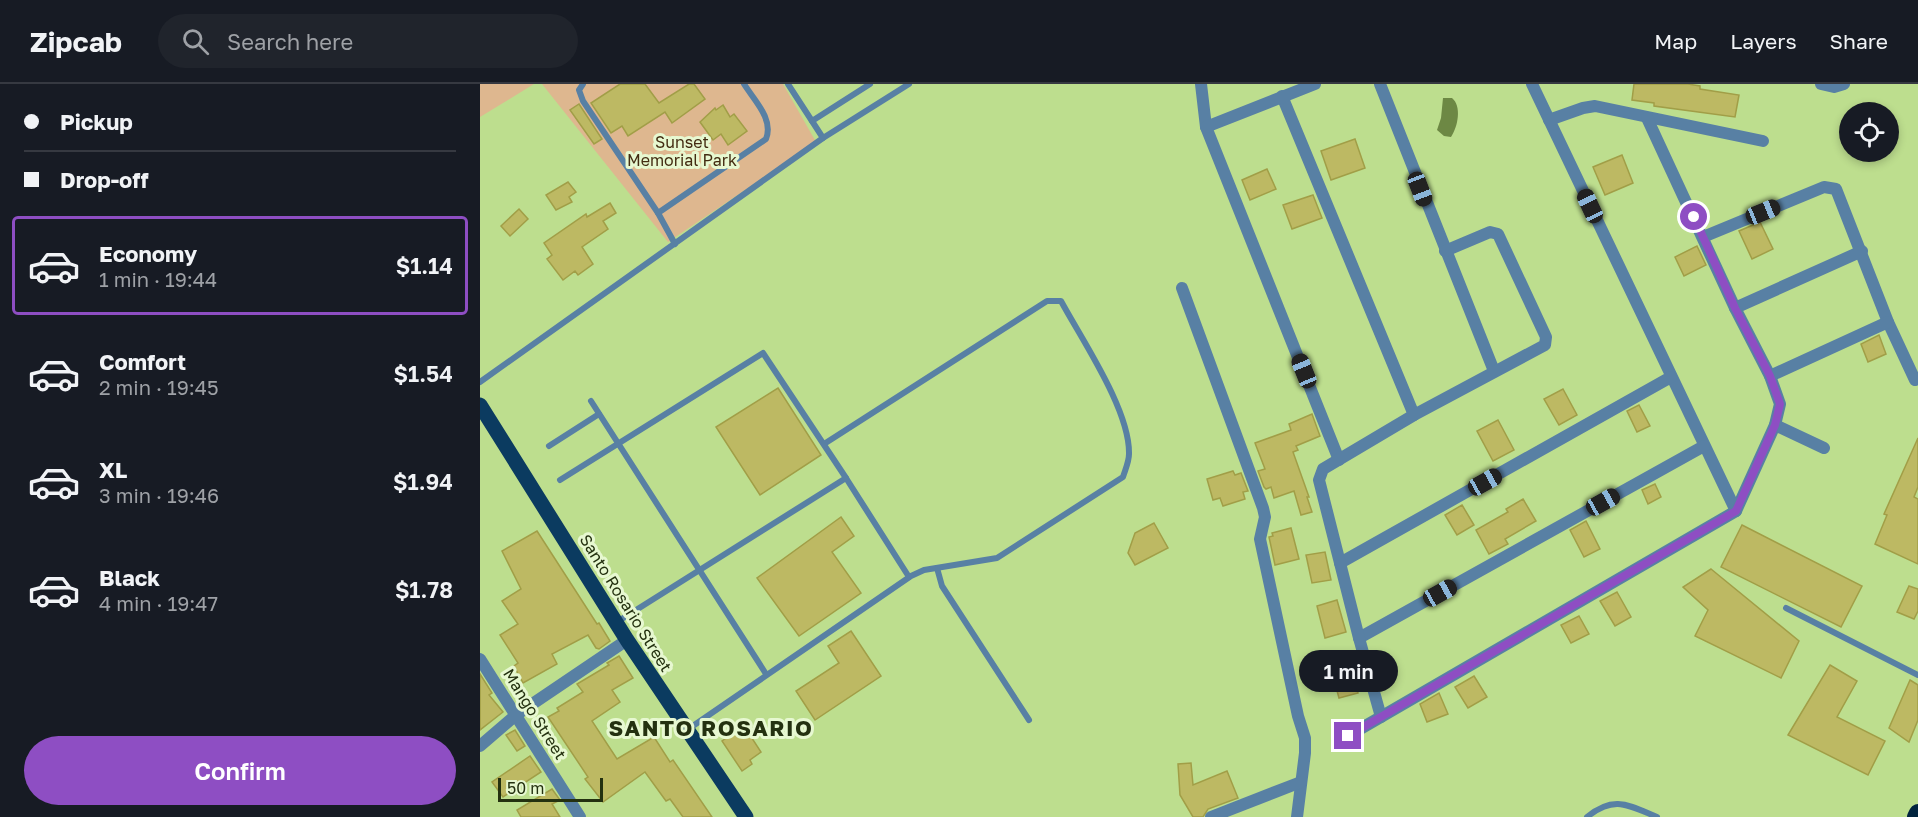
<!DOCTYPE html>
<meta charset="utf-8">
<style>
:root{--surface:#171b24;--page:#20242c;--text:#f1f3f6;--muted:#9ea1a6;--line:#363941;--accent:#8e4ec3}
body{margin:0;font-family:"Golos Text",sans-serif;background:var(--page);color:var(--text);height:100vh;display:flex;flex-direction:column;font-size:22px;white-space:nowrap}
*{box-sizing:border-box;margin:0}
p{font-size:20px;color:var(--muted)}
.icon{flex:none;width:33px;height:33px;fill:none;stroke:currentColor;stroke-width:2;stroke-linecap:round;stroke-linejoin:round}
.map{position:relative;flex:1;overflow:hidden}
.details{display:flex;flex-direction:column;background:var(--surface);width:480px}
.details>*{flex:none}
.banner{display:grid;align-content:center;height:132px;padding:0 24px;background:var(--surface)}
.tools{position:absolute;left:1359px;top:18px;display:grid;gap:12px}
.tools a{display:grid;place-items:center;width:60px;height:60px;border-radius:50%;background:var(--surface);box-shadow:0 3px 9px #0003;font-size:30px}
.scale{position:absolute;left:18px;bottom:15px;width:105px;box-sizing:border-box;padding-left:6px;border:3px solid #243110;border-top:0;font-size:16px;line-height:21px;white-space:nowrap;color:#243110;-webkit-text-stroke:4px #e7f8d1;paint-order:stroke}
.end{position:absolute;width:27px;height:27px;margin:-14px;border:8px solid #8e4ec3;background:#fff;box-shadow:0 0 0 3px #fff}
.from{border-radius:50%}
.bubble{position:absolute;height:42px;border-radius:21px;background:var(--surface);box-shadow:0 3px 9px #0003;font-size:20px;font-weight:600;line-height:42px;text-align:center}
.car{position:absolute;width:18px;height:36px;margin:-18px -9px;border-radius:8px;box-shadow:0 0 4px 2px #0007;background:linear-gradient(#222 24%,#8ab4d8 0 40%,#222 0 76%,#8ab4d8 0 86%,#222 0)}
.banner b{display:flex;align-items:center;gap:21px;height:57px;font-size:22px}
.banner b+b{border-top:2px solid var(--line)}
.banner i{width:15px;height:15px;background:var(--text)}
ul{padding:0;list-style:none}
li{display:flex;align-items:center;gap:18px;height:99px;margin:0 12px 9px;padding:0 12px;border:3px solid transparent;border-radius:6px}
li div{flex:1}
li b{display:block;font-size:22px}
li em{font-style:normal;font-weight:600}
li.on{border-color:var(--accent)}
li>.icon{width:54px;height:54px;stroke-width:1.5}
.primary-button{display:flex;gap:12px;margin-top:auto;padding:12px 24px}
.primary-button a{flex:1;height:69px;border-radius:36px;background:var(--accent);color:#fff;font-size:24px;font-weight:600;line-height:69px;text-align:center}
header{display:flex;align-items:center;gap:36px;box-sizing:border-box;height:84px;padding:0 30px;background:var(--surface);border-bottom:2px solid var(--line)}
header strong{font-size:28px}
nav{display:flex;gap:33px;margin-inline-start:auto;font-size:21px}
.search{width:420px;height:54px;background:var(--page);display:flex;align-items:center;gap:15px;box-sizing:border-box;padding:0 21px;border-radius:33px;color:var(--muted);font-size:22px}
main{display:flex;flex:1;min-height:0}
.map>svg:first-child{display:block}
.green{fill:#deb78f}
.water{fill:#6d8844}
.building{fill:#bdb963;stroke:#a19e47;stroke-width:1.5}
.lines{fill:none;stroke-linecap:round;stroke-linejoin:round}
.lane{stroke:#5880a4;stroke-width:6}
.street{stroke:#5880a4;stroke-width:12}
.primary{stroke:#0b3b60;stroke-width:15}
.highway{stroke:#01243e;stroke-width:18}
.route{stroke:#8e4ec3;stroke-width:8}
.labels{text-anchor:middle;stroke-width:6;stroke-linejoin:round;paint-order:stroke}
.park-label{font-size:16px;fill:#432c12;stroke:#e7f8d1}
.street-label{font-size:16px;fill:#243110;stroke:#e7f8d1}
.district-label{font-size:22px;font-weight:bold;letter-spacing:1.5px;fill:#243110;stroke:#e7f8d1}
</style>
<header>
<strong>Zipcab</strong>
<div class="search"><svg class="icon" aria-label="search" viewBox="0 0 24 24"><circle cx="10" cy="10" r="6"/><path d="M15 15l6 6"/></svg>Search here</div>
<nav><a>Map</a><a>Layers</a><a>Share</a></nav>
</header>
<main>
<section class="details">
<div class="banner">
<b><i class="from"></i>Pickup</b>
<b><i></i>Drop-off</b>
</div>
<ul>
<li class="on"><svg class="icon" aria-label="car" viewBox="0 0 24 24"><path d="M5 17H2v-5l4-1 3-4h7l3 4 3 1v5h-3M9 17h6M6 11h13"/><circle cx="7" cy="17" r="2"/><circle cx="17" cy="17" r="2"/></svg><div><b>Economy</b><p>1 min · 19:44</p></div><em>$1.14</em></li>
<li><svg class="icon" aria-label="car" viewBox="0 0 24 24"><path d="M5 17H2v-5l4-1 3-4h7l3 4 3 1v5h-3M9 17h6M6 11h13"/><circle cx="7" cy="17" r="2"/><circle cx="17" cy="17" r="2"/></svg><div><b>Comfort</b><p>2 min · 19:45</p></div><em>$1.54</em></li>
<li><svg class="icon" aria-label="car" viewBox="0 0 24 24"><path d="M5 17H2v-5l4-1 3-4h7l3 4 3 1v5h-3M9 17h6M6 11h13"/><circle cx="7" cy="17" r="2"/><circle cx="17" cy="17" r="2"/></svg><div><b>XL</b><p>3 min · 19:46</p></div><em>$1.94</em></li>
<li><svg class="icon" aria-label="car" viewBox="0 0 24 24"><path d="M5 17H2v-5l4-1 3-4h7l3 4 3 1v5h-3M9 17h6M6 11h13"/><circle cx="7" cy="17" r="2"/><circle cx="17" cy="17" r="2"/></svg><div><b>Black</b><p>4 min · 19:47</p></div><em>$1.78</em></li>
</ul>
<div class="primary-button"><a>Confirm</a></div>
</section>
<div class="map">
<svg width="1438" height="733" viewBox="0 0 1438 733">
<rect width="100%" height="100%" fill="#bdde8e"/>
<g class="green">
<path d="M0 0H54L0 33Z"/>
<path d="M62 0H303L336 58 188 158Z"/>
</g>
<path class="water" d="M963 14H972C982 22 978 43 971 53L964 52 957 46 961 34Z"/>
<g class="building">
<path d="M140 0H165L179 19 209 0H214L225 15 192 39 185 28 148 52 142 42 131 49 111 19Z"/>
<path d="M1154 0H1208L1220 2V5L1259 11 1255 33 1174 22V19L1152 16Z"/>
<path d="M99 20 122 55 114 60 90 26Z"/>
<path d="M243 21 250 33 254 30 267 47 248 61 241 50 233 56 220 38 235 24 236 26Z"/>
<path d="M875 55 885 84 851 96 841 67Z"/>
<path d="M1142 71 1153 99 1125 111 1113 83Z"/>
<path d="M787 85 796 105 770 116 762 96Z"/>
<path d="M88 98 96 108 89 113 92 118 76 126 66 111Z"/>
<path d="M833 111 842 134 812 145 803 121Z"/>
<path d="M130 119 136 129 123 137 128 145 102 163 113 180 98 191 95 187 83 196 67 175 72 171 64 159 106 130 107 133Z"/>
<path d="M39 125 48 135 30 152 21 142Z"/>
<path d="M1280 138 1293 165 1272 175 1259 147Z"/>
<path d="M1217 162 1226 181 1204 192 1195 173Z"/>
<path d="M1399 251 1406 270 1388 278 1381 260Z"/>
<path d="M298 304 341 371 280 411 236 343Z"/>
<path d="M1083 305 1097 331 1079 341 1064 315Z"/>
<path d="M1159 321 1170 342 1157 348 1147 327Z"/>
<path d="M832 330 840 352 816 362 818 366 813 368 829 413H827L832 428 821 431 814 407 794 414 791 403 786 405 784 403 778 387 785 385 775 359 811 346 809 340Z"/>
<path d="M1018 336 1034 366 1013 377 997 347Z"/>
<path d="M1438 354V403L1434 413 1438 415V480L1395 460 1407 431 1404 430Z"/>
<path d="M753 387 755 391 761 389 768 407 763 408 765 415 743 422 740 414 733 416 727 395Z"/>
<path d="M1175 400 1181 413 1168 420 1162 406Z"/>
<path d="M1043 415 1056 437 1025 455 1028 460 1009 470 996 446 1028 428 1026 425Z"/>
<path d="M982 421 994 441 977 451 965 431Z"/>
<path d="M361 433 374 452 352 468 381 509 319 552 277 494Z"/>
<path d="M1106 437 1120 465 1104 473 1090 446Z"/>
<path d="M674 439 688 464 655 481 648 469 655 449Z"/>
<path d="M1262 441 1382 502 1361 543 1241 483Z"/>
<path d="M811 444 819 475 795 481 789 453 793 452 792 449Z"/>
<path d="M57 447 117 540 119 539 130 557 119 565 116 564 108 551 72 570 77 580 43 599 34 582 38 579 20 551 38 540 22 517 41 505 22 467Z"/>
<path d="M845 468 851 496 832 499 826 471Z"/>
<path d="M1231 485 1319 557 1301 594 1215 552 1228 526 1203 503Z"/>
<path d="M1429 502 1438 505V527L1434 535 1417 528Z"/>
<path d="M1137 508 1151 533 1135 542 1120 517Z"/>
<path d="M857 516 866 548 845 554 837 522Z"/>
<path d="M1099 532 1109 550 1091 559 1081 541Z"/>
<path d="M371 547 401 592 335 636 316 607 359 579 348 562Z"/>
<path d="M139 572 153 594 132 606 140 618 112 637 137 675 174 653 190 678 193 676 232 733H203L190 715 186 717 165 688 123 718 105 695 108 693 68 633 79 627 77 624 103 608 97 600 129 581 127 579Z"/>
<path d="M869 572 878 609 859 614 849 577Z"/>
<path d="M1350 581 1377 597 1357 633 1405 657 1388 691 1308 651Z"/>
<path d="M0 590 12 609 9 611 23 628 0 646Z"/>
<path d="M994 592 1007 613 988 624 975 603Z"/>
<path d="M1430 596 1438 601V636L1429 658 1409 644Z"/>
<path d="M959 609 968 630 947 638 940 620Z"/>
<path d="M264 642 281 668 270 676 272 680 262 687 242 657Z"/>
<path d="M35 646 45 662 37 667 26 651Z"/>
<path d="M50 672 61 688 23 713 12 698Z"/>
<path d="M711 679 713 701 747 687 758 714 728 725 723 733H713L700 711 698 680Z"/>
<path d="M72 705 80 716 72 720 80 733H41L37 726Z"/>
</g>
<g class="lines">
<g class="lane">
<path d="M103 0 99 6 103 17 178 129 195 160"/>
<path d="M308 0 343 54"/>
<path d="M332 37 390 0"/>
<path d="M178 129 286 55C294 35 274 16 264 0"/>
<path d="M0 298 343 54 429 0"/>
<path d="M111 317 286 590"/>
<path d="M69 362 119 330"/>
<path d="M366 394 429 493"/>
<path d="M80 396 283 269 366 394 137 538"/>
<path d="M457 484 462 502 549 636"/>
<path d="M1306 524 1438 591"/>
<path d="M207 646 431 492 444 486 517 474 643 393C645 386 649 378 649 370 650 326 602 256 581 217H567L344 360"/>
<path d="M1107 733C1134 711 1148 721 1177 733"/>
</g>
<g class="street">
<path d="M721 0 726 43 859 376"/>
<path d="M900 0 1014 287"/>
<path d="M1052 0 1256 427"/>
<path d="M1341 0 1354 3 1364 0"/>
<path d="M802 12 934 331"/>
<path d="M1069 36 1103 24 1115 22 1283 57"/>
<path d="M726 43 835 0"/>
<path d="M1223 153 1344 103 1356 105 1408 238 1435 296"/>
<path d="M702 204 783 424 785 433 780 455 818 632 825 654V669L817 733"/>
<path d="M1255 224 1382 167"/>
<path d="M1290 292 1408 238"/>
<path d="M1295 341 1344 364"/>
<path d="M860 479 1191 293"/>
<path d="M879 554 1224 362"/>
<path d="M0 575 100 733"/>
<path d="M901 633 879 554 839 396 843 385 934 331 1065 261 1066 253 1018 150 1010 148 965 167"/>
<path d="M868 652 1256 427 1295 341 1300 320 1290 292 1255 224 1167 34"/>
<path d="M0 662 36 631 147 556"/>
<path d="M731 733 821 698"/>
</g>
<path class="primary" d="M0 321 147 556 266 733"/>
<path class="highway" d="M1436 733 1438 729"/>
</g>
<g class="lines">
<path class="route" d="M868 652 1256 427 1295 341 1300 320 1290 292 1255 224 1214 133"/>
</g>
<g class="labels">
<g class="park-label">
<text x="202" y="64">Sunset<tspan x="202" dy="18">Memorial Park</tspan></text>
</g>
<g class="street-label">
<text transform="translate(146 519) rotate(58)" y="6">Santo Rosario Street</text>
<text transform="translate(55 630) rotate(58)" y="6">Mango Street</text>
</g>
<g class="district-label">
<text x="231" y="652">SANTO ROSARIO</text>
</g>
</g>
</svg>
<div class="tools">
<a><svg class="icon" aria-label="locate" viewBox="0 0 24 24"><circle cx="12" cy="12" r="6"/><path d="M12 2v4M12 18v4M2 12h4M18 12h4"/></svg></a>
</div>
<div class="scale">50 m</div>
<i class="end from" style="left:1214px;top:133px"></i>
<i class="end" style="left:868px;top:652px"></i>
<div class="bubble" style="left:819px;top:566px;width:99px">1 min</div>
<i class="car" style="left:940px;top:105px;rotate:159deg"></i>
<i class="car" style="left:1110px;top:122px;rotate:335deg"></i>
<i class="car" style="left:1283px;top:128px;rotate:68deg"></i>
<i class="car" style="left:824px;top:287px;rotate:338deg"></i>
<i class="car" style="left:1005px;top:398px;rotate:61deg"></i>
<i class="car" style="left:1123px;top:418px;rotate:61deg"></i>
<i class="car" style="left:960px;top:509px;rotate:61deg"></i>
</div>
</main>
